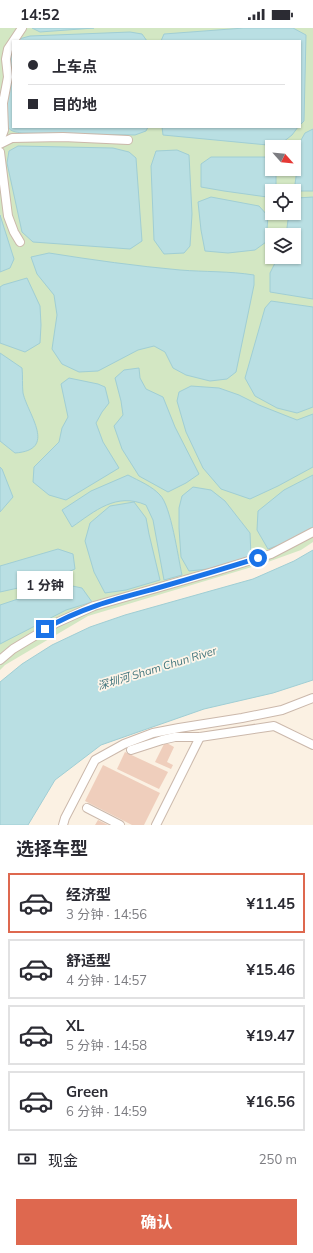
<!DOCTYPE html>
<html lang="zh">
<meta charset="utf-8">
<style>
:root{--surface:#fff;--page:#f2f2f3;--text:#2b2b33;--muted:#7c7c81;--line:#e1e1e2;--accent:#de684f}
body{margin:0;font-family:Mulish,"Noto Sans SC",sans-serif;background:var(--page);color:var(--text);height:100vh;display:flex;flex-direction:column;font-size:15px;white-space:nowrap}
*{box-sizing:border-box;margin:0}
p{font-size:13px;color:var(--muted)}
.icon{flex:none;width:22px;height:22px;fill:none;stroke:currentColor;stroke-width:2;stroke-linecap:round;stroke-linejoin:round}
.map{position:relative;height:797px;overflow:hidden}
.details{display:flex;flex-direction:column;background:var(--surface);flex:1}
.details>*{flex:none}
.hud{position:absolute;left:12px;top:12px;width:289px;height:88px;border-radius:0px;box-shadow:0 1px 3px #0004;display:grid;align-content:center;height:88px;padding:0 16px;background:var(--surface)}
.needle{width:26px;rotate:117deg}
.buttons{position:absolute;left:265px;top:112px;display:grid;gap:8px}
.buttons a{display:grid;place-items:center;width:36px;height:36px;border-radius:0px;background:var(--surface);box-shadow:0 1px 3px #0004;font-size:20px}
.end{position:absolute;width:18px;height:18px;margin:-9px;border:5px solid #1a73e8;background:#fff;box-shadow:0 0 0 2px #fff}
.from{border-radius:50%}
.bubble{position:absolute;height:28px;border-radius:0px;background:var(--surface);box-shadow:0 1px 3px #0004;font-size:13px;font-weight:700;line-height:28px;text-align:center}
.hud b{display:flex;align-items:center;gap:14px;height:38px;font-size:15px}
.hud b+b{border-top:1px solid var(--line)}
.hud i{width:10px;height:10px;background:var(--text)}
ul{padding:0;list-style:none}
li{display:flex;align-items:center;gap:12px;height:60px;margin:0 8px 6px;padding:0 8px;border:2px solid var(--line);border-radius:0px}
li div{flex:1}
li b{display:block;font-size:15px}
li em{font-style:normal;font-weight:700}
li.selected{border-color:var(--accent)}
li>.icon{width:36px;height:36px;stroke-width:1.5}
h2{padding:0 16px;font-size:18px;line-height:48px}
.pay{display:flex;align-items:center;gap:10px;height:44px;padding:0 16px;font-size:15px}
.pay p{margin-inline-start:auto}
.action{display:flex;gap:8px;margin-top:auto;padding:8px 16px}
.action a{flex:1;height:46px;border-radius:0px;background:var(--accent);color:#fff;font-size:16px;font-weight:700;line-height:46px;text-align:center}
.status{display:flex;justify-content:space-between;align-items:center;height:28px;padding:0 20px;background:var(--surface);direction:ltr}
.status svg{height:11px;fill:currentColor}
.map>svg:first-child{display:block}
.green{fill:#d3e7c3;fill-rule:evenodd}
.water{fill:#b9dfe3;stroke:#a0ced4}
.building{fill:#efcebc}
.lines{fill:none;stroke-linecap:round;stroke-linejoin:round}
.minor-casing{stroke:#cbb8ab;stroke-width:10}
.minor{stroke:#fff;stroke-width:8}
.route{stroke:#1a73e8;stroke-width:5}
.labels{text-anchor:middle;stroke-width:3.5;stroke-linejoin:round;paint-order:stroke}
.water-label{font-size:11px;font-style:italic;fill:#43767d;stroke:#fef5e9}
</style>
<div class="status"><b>14:52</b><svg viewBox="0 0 49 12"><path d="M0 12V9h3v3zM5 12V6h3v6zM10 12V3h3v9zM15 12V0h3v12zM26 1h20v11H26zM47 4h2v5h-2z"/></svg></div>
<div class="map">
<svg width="313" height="797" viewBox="0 0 313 797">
<rect width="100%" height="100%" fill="#fbf1e3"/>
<path class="green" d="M0 0H313V514L301 522 265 535 88 588 5 637 0 642ZM13 13H300V99H13ZM272 119H294V141H272ZM272 163H294V185H272ZM272 207H294V229H272Z"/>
<g class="water">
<path d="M32 0H94L40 4Z"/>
<path d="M244 0H293L306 7 304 93 300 97V13H161L164 6Z"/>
<path d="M130 4 142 6 147 13H17L19 11 30 8Z"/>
<path d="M13 18V99H148L146 103 135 107 22 105C16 104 11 104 8 99 4 92 7 40 9 30 10 26 12 22 13 18Z"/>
<path d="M162 99H298L292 107 278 118 163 107Z"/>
<path d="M313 101V163H294L296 149V121L305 105Z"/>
<path d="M18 118 113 120 129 124 136 130 142 213 130 221 33 214 22 204 7 135 9 123Z"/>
<path d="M177 122 189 127 192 186 190 218 184 225 164 226 154 212 151 138 156 123Z"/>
<path d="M211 129H267L272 134V141H276V161L267 169 224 163 201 159V136Z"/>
<path d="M211 169 259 178 268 188 266 214 255 222 228 225 205 223 201 202 198 174Z"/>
<path d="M313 169V271L270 264V245L278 229H294V207H286L289 185H294V174L297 170Z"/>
<path d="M0 187 14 231 10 240 0 244Z"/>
<path d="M49 225C93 232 136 238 180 242 205 244 229 243 254 247V257L236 344 227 351 210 353 186 347 173 340 165 324 154 318 138 322 98 343 79 344 62 336 52 321 57 287 54 267 37 246 31 229Z"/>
<path d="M27 250 40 278 41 297 40 315 25 324 0 315V259L3 257Z"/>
<path d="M271 273 313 279V379L297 385 277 380 255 368 245 350 265 280Z"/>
<path d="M0 325 22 340C23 348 22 357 23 365 28 387 58 422 15 425L0 413Z"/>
<path d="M139 340 140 350 146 361 163 369 175 399 199 446 186 455 168 464 139 448 122 421 114 398 123 387 121 373 115 350 124 342Z"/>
<path d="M69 350 98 356 105 359 109 375 102 384 96 395 103 414 119 440 66 472 49 467 33 454 34 439 59 414 62 400 68 389 61 356Z"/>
<path d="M191 358 219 360 239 367 259 377 297 392 313 386V439L278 458 250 471 221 461 203 440 186 404 177 373 179 364Z"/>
<path d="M0 439 2 441 13 469 0 484Z"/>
<path d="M128 447C139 453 152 458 160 467 171 478 178 529 182 547L164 552 153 492 146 477C116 464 95 483 72 499L62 482 91 463Z"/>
<path d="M313 447V499L290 513 268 521 257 502 258 483 284 462Z"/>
<path d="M193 459 211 462 225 473 250 505 251 528 208 541 189 543 181 529 179 500V480L182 468Z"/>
<path d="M134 474 146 490 149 506 160 552 126 562 105 565 94 544 85 513 90 495 110 478Z"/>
<path d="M58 521 73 526 75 541 45 554 0 564V538Z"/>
<path d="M313 522V652L273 665 204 681 101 717 55 752 28 797H0V654L22 636 52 617 90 599 125 587 253 551 294 533Z"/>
<path d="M63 556 82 560 92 574 66 582 0 616V577Z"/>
</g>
<g class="building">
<path d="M165 714 174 719 167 734 173 737 171 741 155 734Z"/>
<path d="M125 724 168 744 159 761 117 741Z"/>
<path d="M103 737 160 765 144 797H132L85 773Z"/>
<path d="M98 792 108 797H95Z"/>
</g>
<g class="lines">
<defs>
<g id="minor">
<path d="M0 113 4 102 3 75 8 49 6 31 8 21 22 0"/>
<path d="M0 116 12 110 63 109 128 112"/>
<path d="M0 124 8 188 14 204 20 214"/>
<path d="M0 632 13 621 56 595 94 578 216 543 271 526 313 504"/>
<path d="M131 722 162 712 175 709H200L274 698 313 717"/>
<path d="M87 780 120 797"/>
<path d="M63 797 65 790 95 732 124 716 153 705 179 700 242 690 282 682 313 670"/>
<path d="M156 797 200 709"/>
</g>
</defs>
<use href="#minor" class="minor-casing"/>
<use href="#minor" class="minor"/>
</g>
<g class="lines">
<path class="route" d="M45 601C80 580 116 571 154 561 189 551 223 541 258 530"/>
</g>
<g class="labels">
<g class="water-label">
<text transform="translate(157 640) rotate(-17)" y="4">深圳河 Sham Chun River</text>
</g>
</g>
</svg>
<div class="buttons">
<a><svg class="needle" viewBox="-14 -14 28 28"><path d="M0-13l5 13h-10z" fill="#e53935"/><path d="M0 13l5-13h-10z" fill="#7c7c81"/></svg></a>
<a><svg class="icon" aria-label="locate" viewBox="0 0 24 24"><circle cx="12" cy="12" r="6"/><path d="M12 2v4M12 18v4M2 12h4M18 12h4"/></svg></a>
<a><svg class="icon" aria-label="layers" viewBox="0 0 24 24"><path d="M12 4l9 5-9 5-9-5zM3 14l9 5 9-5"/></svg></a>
</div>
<i class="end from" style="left:258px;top:530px"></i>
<i class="end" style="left:45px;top:601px"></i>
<div class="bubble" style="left:17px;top:543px;width:56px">1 分钟</div>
<div class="hud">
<b><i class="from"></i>上车点</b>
<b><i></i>目的地</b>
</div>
</div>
<section class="details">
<h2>选择车型</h2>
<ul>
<li class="selected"><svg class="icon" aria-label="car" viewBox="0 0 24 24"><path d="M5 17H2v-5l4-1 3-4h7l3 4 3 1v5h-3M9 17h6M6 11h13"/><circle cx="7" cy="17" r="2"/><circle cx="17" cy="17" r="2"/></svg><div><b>经济型</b><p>3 分钟 · 14:56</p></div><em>¥11.45</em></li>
<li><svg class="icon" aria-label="car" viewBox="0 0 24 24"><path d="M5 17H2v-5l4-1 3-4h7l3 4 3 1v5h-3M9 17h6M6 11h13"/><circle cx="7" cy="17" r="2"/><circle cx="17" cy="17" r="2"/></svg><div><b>舒适型</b><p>4 分钟 · 14:57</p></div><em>¥15.46</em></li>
<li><svg class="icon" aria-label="car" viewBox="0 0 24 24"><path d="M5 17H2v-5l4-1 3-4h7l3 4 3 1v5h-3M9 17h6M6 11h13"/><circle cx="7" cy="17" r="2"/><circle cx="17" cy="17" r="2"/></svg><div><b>XL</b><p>5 分钟 · 14:58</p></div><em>¥19.47</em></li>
<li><svg class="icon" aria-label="car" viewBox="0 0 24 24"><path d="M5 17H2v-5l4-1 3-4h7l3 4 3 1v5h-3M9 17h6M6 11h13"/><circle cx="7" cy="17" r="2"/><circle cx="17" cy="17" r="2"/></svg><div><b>Green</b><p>6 分钟 · 14:59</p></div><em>¥16.56</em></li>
</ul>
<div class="pay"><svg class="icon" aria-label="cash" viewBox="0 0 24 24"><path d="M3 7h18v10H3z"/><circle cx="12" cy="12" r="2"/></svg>现金<p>250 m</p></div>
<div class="action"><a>确认</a></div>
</section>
